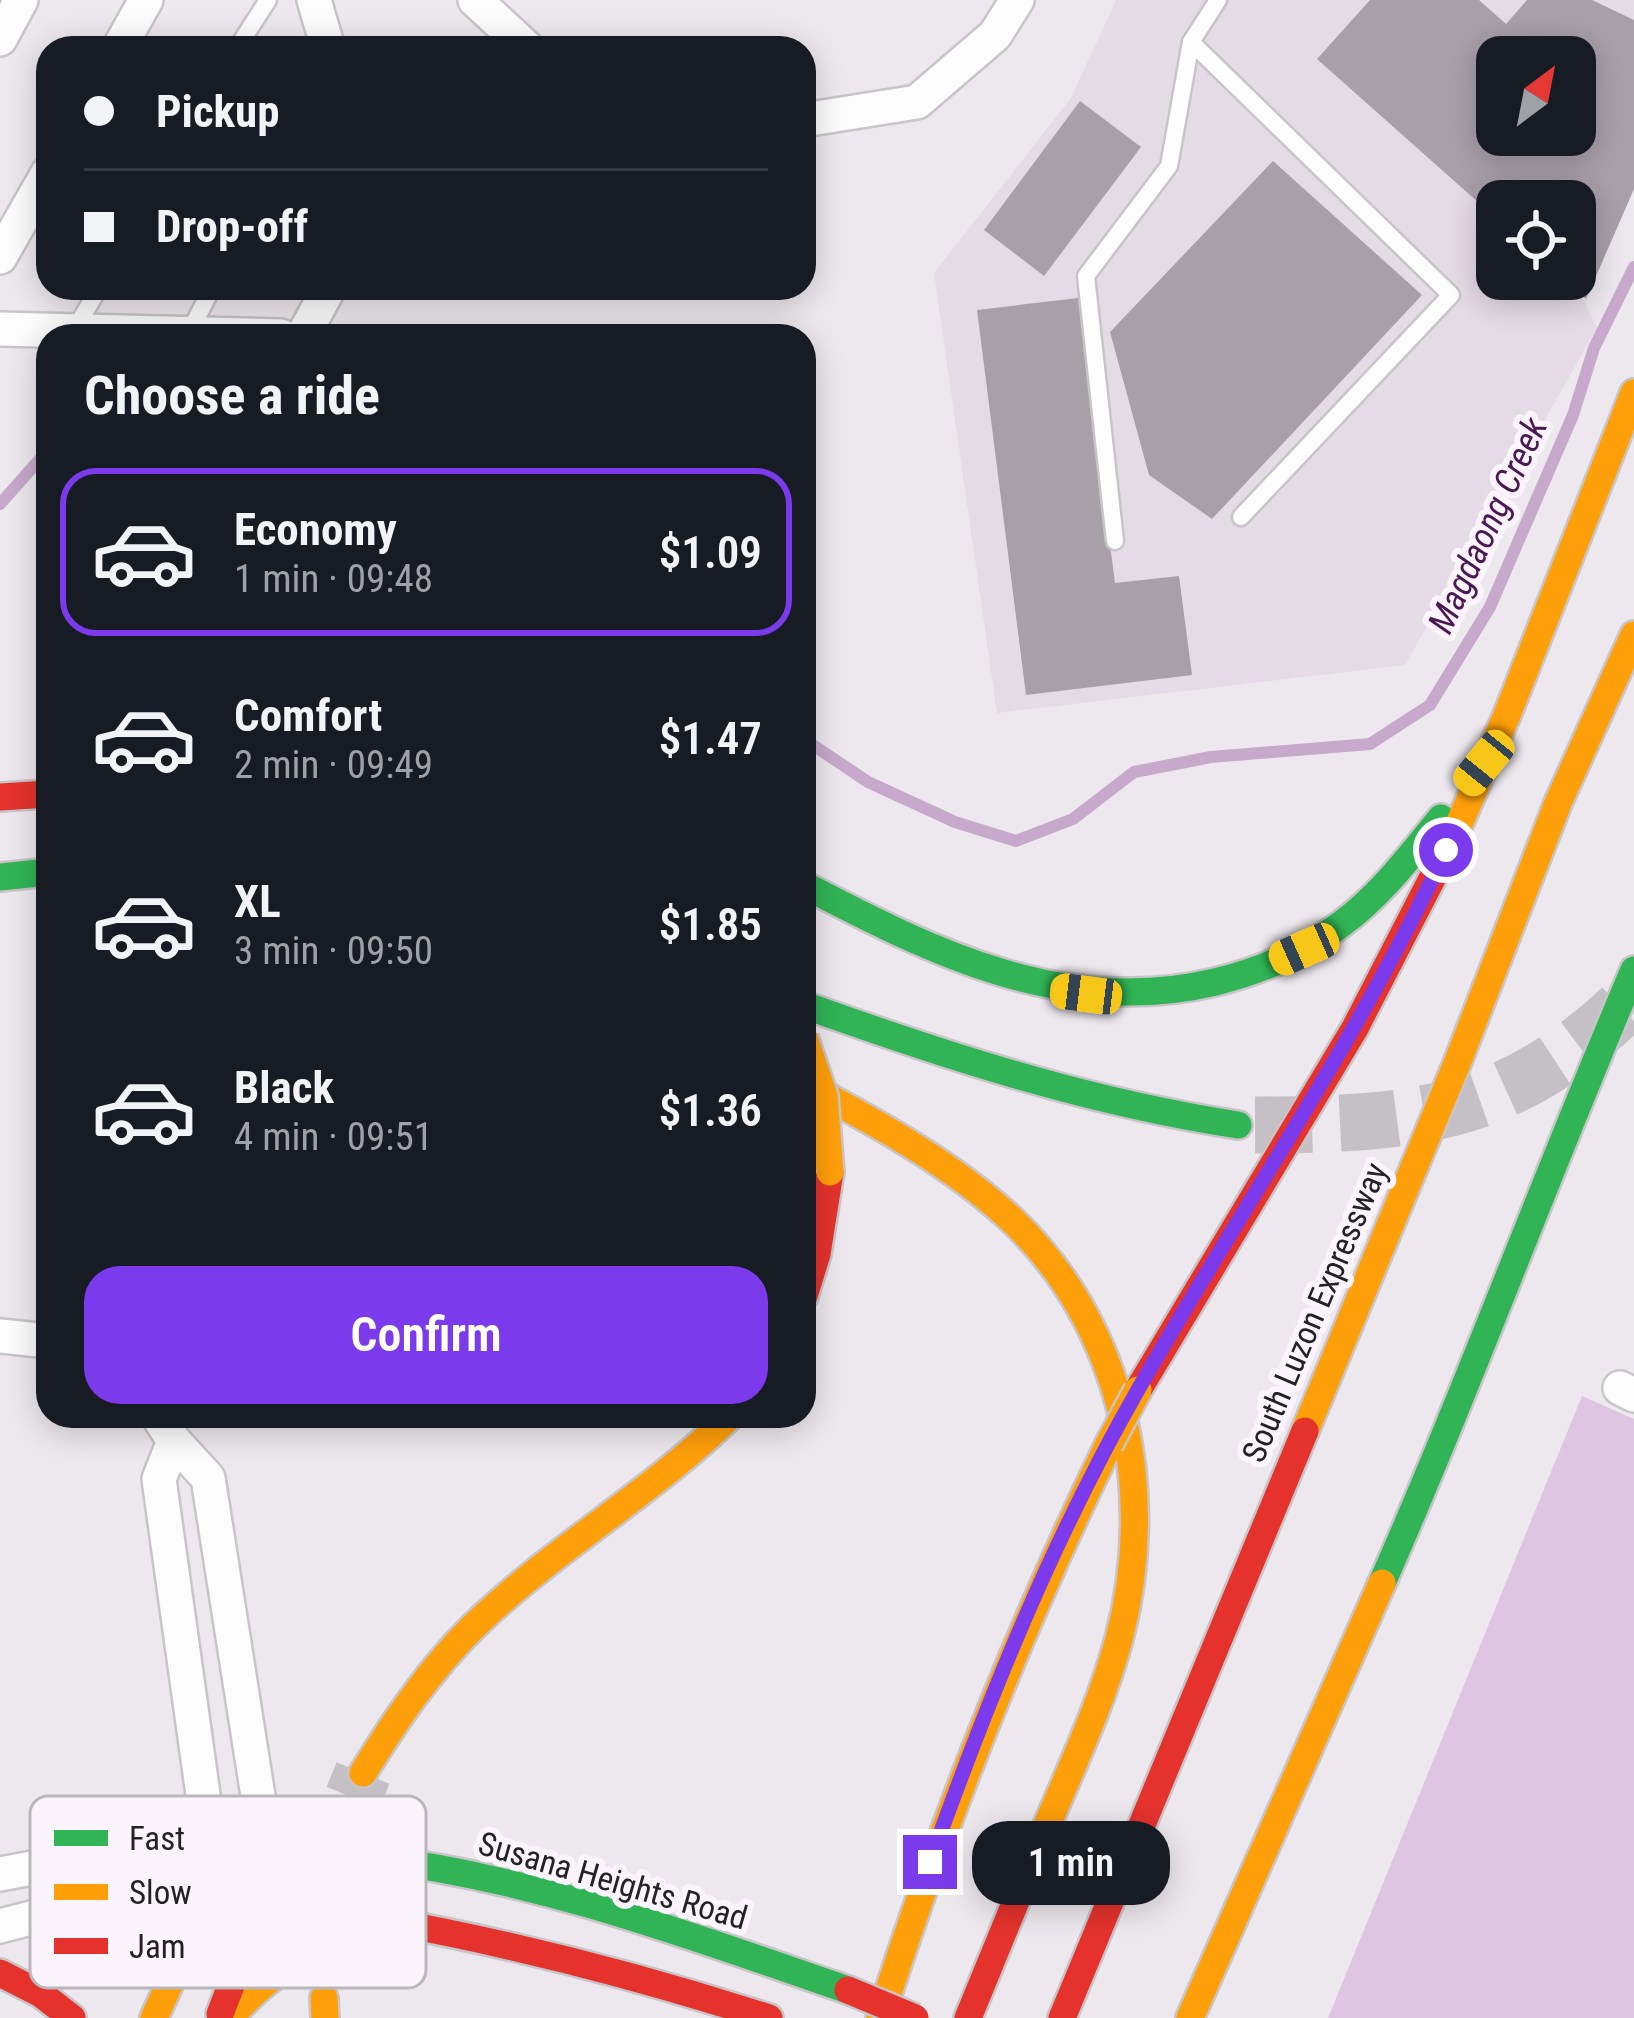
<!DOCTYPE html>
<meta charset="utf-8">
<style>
:root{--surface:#171b24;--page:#20242c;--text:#f1f3f6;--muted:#9ea1a6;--line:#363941;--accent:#7c3aed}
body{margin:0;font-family:"Roboto Condensed",sans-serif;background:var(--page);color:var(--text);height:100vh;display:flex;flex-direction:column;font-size:45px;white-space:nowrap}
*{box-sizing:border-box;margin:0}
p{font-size:39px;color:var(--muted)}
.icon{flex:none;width:66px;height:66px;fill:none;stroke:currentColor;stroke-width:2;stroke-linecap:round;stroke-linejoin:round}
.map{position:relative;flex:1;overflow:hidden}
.sheet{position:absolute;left:36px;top:324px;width:780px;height:1104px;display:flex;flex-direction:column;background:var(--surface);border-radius:36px;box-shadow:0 6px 30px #0003}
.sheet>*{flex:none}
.banner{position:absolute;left:36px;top:36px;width:780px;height:264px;border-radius:36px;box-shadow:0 6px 30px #0003;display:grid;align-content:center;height:264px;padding:0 48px;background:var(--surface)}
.needle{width:78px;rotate:32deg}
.controls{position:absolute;left:1476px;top:36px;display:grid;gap:24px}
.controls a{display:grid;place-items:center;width:120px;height:120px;border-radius:24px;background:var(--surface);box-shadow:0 6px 30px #0003;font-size:60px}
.end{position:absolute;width:54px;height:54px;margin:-27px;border:15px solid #7c3aed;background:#fff;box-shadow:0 0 0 6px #fff}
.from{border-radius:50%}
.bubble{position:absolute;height:84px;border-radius:36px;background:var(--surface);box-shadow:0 6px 30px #0003;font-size:39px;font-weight:600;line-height:84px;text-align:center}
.car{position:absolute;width:36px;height:72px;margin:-36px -18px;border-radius:15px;box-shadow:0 0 9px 3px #0007;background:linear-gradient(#f5c518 24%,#345 0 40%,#f5c518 0 76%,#345 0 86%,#f5c518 0)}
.banner b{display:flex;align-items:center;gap:42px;height:114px;font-size:45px}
.banner b+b{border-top:3px solid var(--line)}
.banner i{width:30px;height:30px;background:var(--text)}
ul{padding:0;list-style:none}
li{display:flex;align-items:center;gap:36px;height:168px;margin:0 24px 18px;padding:0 24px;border:6px solid transparent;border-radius:36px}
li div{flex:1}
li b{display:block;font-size:45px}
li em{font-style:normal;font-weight:600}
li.selected{border-color:var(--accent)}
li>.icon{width:108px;height:108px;stroke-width:1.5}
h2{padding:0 48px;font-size:54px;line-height:144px}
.button{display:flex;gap:24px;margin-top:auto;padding:24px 48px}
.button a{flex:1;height:138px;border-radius:36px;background:var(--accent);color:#fff;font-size:48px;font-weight:600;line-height:138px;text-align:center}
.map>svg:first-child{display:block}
.built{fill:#e5dbe6;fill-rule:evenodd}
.forest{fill:#dec5e1}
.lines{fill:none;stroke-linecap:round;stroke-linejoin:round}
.stream{stroke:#c6a9cb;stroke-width:12}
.building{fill:#a89fa9;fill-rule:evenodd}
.highway-tunnel{stroke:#c5c0c5;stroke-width:57;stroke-dasharray:57 28;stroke-linecap:butt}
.lane-casing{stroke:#c8c5c8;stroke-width:21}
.street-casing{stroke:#c8c5c8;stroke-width:38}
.fast-casing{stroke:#c8c5c8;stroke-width:32}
.slow-casing{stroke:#c8c5c8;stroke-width:32}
.jam-casing{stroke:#c8c5c8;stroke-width:32}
.lane{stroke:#fcfcfc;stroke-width:16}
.street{stroke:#fcfcfc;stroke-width:33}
.fast{stroke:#30b455;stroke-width:27}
.slow{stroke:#ff9f0a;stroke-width:27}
.jam{stroke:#e5322d;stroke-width:27}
.slow-bridge-casing{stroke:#c8c5c8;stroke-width:32;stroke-linecap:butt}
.jam-bridge-casing{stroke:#c8c5c8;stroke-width:32;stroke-linecap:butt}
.slow-bridge{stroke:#ff9f0a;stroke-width:27}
.jam-bridge{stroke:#e5322d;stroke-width:27}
.route{stroke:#7c3aed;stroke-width:15}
.labels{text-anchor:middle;stroke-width:12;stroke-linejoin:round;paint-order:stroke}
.street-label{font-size:33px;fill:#252225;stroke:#fbf4fd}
.water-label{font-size:36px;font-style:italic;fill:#4a1852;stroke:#fbf4fd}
.key{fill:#fbf4fd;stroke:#bbb5bc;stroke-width:3}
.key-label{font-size:33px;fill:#252225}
</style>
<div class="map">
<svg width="1634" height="2018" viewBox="0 0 1634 2018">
<rect width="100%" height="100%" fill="#ede8ed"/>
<path class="built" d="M1116 0H1634V126L1578 288 1597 328 1405 665 997 713 934 273 1071 98ZM1497 57H1575V135H1497ZM1497 201H1575V279H1497Z"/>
<path class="forest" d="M1582 1396 1634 1419V2018H1328Z"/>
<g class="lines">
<g class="stream">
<path d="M0 504 48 450"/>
<path d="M804 739 868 782 955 822 1016 841 1073 819 1134 772 1211 757 1370 744 1430 705 1490 607 1573 415 1594 348 1634 267"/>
</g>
</g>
<g class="building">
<path d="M1370 0H1479L1506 24 1527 0H1592L1634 20V189L1586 299 1564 279H1575V201H1497V219L1317 59ZM1497 57H1575V135H1497Z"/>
<path d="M1080 101 1141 147 1044 276 984 230Z"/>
<path d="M1273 161 1422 295 1212 519 1149 475 1110 332Z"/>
<path d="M1078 298 1115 583 1179 576 1192 675 1026 695 977 310Z"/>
</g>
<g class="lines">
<g class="highway-tunnel">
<path d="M1255 1125C1410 1124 1504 1118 1622 1008"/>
<path d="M323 1964 340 1830 363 1773"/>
</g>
<defs>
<g id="lane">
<path d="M1218 0 1191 42 1451 295 1241 517"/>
<path d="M237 48 268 0"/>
<path d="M75 329 99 288"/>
<path d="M189 333 212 288"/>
<path d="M1115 541 1086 276 1169 166 1191 42"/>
</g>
<g id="street">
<path d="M314 0 328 48"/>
<path d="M475 0 527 48"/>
<path d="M0 39 21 0"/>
<path d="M119 48 146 0"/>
<path d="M804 120 917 102 995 35 1017 0"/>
<path d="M0 257 48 173"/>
<path d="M0 329 281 336"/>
<path d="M303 336 329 288"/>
<path d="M0 1336 48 1341"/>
<path d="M1620 1388 1634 1395"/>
<path d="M158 1416 174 1441 208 1478 266 1847"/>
<path d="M0 1874 95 1856 210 1845 159 1479 174 1441"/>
<path d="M0 1926C70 1907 137 1894 210 1895"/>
</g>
<g id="fast">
<path d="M0 877 48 872"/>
<path d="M804 885C934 953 1065 1018 1215 982 1260 971 1303 953 1340 925 1380 896 1410 856 1441 818"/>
<path d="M804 1005C946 1056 1088 1102 1238 1125"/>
<path d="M1382 1583C1471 1381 1547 1173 1634 970"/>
<path d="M368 1858C534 1877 691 1936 848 1990"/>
</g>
<g id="slow">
<path d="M1451 842 1507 715 1634 393"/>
<path d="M804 1084C876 1123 949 1162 1010 1218 1124 1325 1158 1491 1119 1639 1101 1706 1070 1770 1043 1835"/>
<path d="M1305 1431 1458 1061 1558 803 1634 635"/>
<path d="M363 1773C395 1721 430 1669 474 1626 553 1549 651 1494 730 1416"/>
<path d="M324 1998 325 2018"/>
<path d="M154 2018 210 1895"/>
<path d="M230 2018C285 1953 338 1939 419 1925"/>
<path d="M880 2018C943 1821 1019 1630 1109 1444"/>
<path d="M1190 2018 1382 1583"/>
</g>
<g id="jam">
<path d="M0 797 48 794"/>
<path d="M804 1296 817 1254 830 1172"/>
<path d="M1138 1390 1355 1028 1451 842"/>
<path d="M368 1858 210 1845V1895C401 1916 586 1959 769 2018"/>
<path d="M0 1973 41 1994 72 2018"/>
<path d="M220 2014 264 1900"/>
<path d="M968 2018 1043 1835"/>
<path d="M1062 2018 1305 1431"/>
</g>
</defs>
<use href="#lane" class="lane-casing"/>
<use href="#street" class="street-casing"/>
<use href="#fast" class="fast-casing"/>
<use href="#slow" class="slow-casing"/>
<use href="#jam" class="jam-casing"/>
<use href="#lane" class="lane"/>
<use href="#street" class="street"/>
<use href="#fast" class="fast"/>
<use href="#slow" class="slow"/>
<use href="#jam" class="jam"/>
<defs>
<g id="slow-bridge">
<path d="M804 1038 824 1096 830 1172"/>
<path d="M1109 1444 1138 1390"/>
</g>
<path id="jam-bridge" d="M848 1990 915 2018"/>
</defs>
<use href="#slow-bridge" class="slow-bridge-casing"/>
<use href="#jam-bridge" class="jam-bridge-casing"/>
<use href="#slow-bridge" class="slow-bridge"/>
<use href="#jam-bridge" class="jam-bridge"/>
</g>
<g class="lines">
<path class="route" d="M930 1862C988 1700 1053 1538 1139 1388 1241 1209 1359 1038 1446 850"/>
</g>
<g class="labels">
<g class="street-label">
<text transform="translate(1314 1312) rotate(-67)" y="12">South Luzon Expressway</text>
<text transform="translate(613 1880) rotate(16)" y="12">Susana Heights Road</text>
</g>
<g class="water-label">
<text transform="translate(1487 525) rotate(-65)" y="13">Magdaong Creek</text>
</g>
</g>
<rect x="30" y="1796" width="396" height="192" rx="18" class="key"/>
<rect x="54" y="1830" width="54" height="16" fill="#30b455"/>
<rect x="54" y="1884" width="54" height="16" fill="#ff9f0a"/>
<rect x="54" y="1938" width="54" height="16" fill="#e5322d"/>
<g class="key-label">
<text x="129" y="1850">Fast</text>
<text x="129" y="1904">Slow</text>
<text x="129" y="1958">Jam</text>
</g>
</svg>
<div class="controls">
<a><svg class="needle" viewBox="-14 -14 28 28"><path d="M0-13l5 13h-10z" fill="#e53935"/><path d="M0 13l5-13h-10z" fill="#9ea1a6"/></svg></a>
<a><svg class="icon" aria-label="locate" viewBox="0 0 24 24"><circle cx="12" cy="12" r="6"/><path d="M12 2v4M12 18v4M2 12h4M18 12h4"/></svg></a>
</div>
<i class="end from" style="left:1446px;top:850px"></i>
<i class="end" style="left:930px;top:1862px"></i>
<div class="bubble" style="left:972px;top:1821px;width:198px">1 min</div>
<i class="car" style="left:1484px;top:763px;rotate:219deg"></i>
<i class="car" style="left:1304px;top:949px;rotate:246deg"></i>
<i class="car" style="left:1086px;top:994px;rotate:277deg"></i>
<div class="banner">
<b><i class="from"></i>Pickup</b>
<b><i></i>Drop-off</b>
</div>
<section class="sheet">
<h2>Choose a ride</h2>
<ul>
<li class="selected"><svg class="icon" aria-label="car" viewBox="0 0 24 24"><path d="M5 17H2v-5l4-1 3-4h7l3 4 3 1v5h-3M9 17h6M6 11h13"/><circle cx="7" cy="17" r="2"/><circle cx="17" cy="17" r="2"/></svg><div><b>Economy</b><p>1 min · 09:48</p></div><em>$1.09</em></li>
<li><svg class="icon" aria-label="car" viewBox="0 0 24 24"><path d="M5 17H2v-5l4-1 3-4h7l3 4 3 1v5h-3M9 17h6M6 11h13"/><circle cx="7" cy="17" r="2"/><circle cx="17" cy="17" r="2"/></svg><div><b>Comfort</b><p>2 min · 09:49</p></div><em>$1.47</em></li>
<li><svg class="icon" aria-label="car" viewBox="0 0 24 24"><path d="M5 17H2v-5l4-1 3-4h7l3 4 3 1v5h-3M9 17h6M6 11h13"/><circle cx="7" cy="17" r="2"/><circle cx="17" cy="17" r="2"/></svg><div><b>XL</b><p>3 min · 09:50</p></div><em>$1.85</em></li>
<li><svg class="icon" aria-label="car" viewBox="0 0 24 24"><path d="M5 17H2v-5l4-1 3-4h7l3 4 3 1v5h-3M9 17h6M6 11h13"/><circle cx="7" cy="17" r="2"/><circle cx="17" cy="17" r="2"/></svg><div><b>Black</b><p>4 min · 09:51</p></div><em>$1.36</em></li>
</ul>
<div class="button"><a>Confirm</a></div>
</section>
</div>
